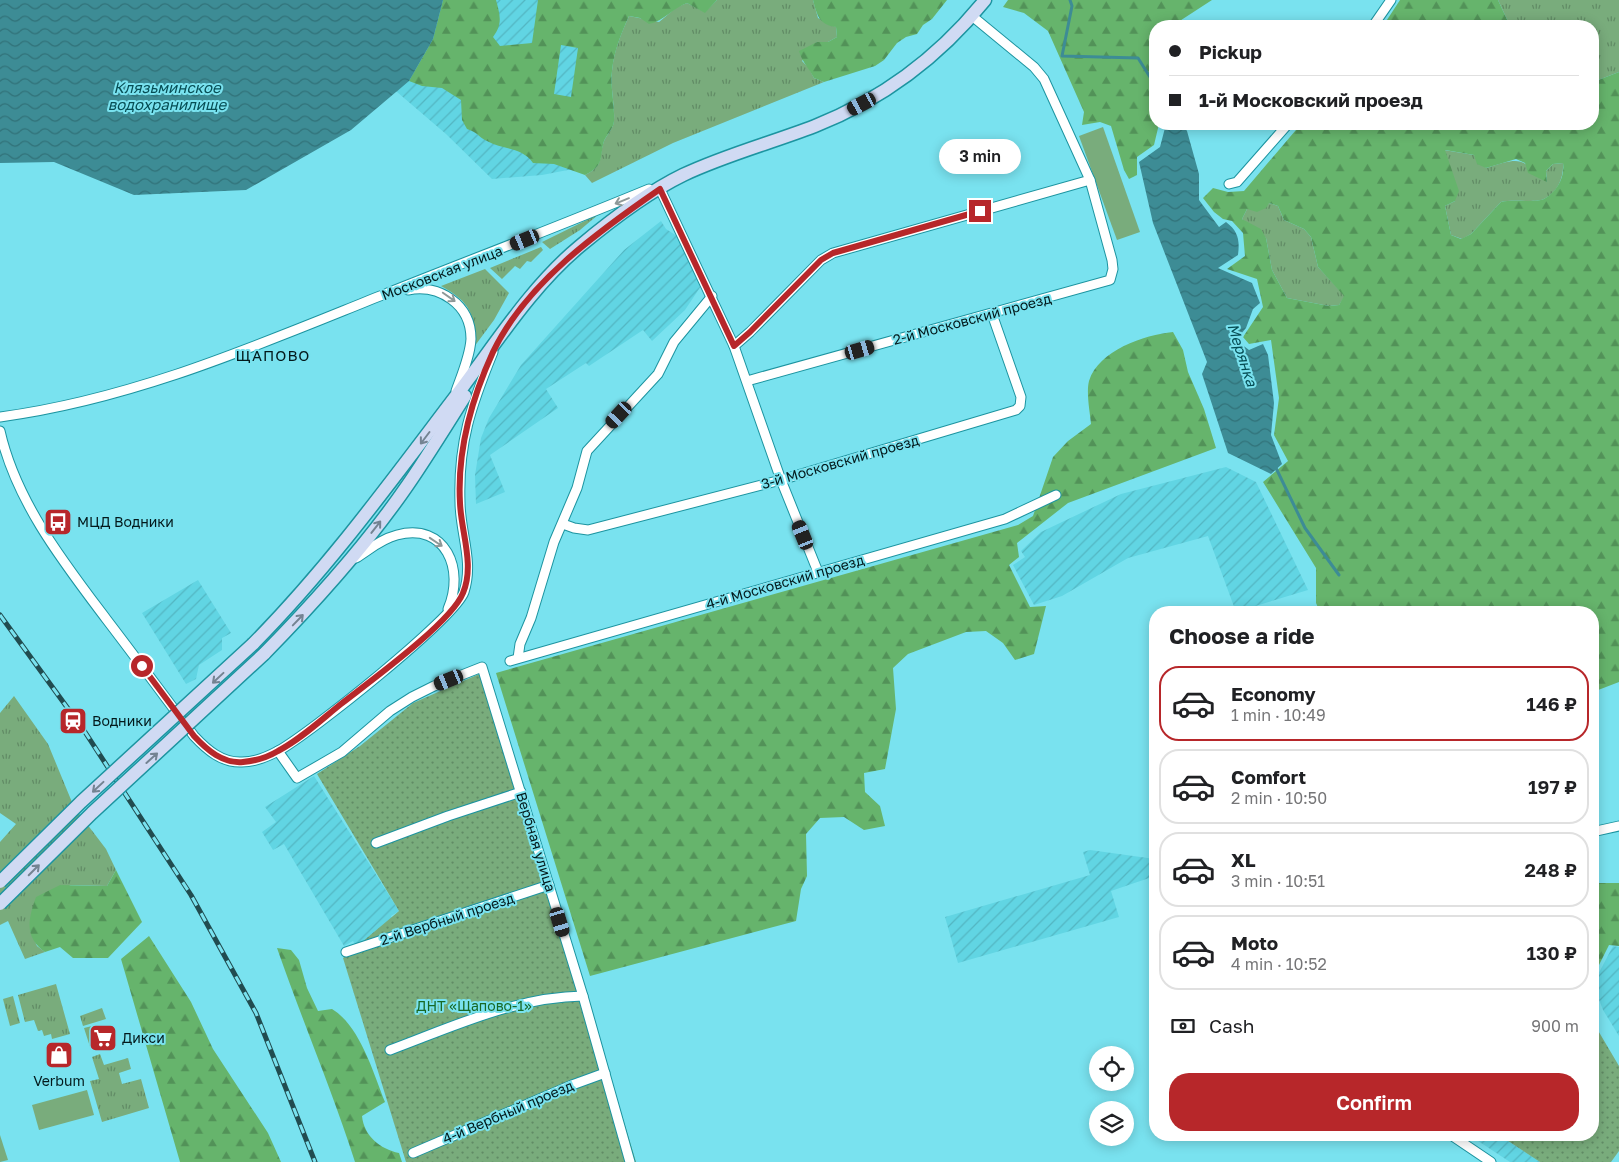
<!DOCTYPE html>
<meta charset="utf-8">
<style>
:root{--surface:#fff;--page:#f2f2f2;--text:#202124;--muted:#757577;--line:#e0e0e0;--accent:#b7272a}
body{margin:0;font-family:"Golos Text",sans-serif;background:var(--page);color:var(--text);height:100vh;display:flex;flex-direction:column;font-size:19px;white-space:nowrap}
*{box-sizing:border-box;margin:0}
p{font-size:16px;color:var(--muted)}
.icon{flex:none;width:28px;height:28px;fill:none;stroke:currentColor;stroke-width:2;stroke-linecap:round;stroke-linejoin:round}
.map{position:relative;flex:1;overflow:hidden}
.panel{position:absolute;left:1149px;top:606px;width:450px;height:535px;display:flex;flex-direction:column;background:var(--surface);border-radius:20px;box-shadow:0 2px 12px #0003}
.panel>*{flex:none}
.top-card{position:absolute;left:1149px;top:20px;width:450px;height:110px;border-radius:20px;box-shadow:0 2px 12px #0003;display:grid;align-content:center;height:110px;padding:0 20px;background:var(--surface)}
.controls{position:absolute;left:1089px;top:1046px;display:grid;gap:10px}
.controls a{display:grid;place-items:center;width:45px;height:45px;border-radius:50%;background:var(--surface);box-shadow:0 2px 12px #0003;font-size:25px}
.end{position:absolute;width:22px;height:22px;margin:-11px;border:6px solid #b7272a;background:#fff;box-shadow:0 0 0 2px #fff}
.from{border-radius:50%}
.bubble{position:absolute;height:35px;border-radius:18px;background:var(--surface);box-shadow:0 2px 12px #0003;font-size:16px;font-weight:600;line-height:35px;text-align:center}
.car{position:absolute;width:15px;height:30px;margin:-15px -8px;border-radius:6px;box-shadow:0 0 4px 1px #0007;background:linear-gradient(#222 24%,#8ab4d8 0 40%,#222 0 76%,#8ab4d8 0 86%,#222 0)}
.top-card b{display:flex;align-items:center;gap:18px;height:48px;font-size:19px}
.top-card b+b{border-top:1px solid var(--line)}
.top-card i{width:12px;height:12px;background:var(--text)}
ul{padding:0;list-style:none}
li{display:flex;align-items:center;gap:15px;height:75px;margin:0 10px 8px;padding:0 10px;border:2px solid var(--line);border-radius:20px}
li div{flex:1}
li b{display:block;font-size:19px}
li em{font-style:normal;font-weight:600}
li.selected{border-color:var(--accent)}
li>.icon{width:45px;height:45px;stroke-width:1.5}
h2{padding:0 20px;font-size:22px;line-height:60px}
.pay{display:flex;align-items:center;gap:12px;height:55px;padding:0 20px;font-size:19px}
.pay p{margin-inline-start:auto}
.button{display:flex;gap:10px;margin-top:auto;padding:10px 20px}
.button a{flex:1;height:58px;border-radius:20px;background:var(--accent);color:#fff;font-size:20px;font-weight:600;line-height:58px;text-align:center}
.map>svg:first-child{display:block}
.industrial{fill:url(#industrial-furrows)}
.grass{fill:url(#grass-tufts)}
.forest{fill:url(#forest-firs);fill-rule:evenodd}
.park{fill:#79ac7c}
.garden{fill:url(#garden-dots)}
.water{fill:url(#water-waves)}
.lines{fill:none;stroke-linecap:round;stroke-linejoin:round}
.stream{stroke:#3d8c95;stroke-width:3}
.street-casing{stroke:#1c94a0;stroke-width:11}
.secondary-casing{stroke:#1c94a0;stroke-width:15}
.street{stroke:#fff;stroke-width:9}
.secondary{stroke:#d0daf3;stroke-width:12}
.rail-casing{stroke:#214c50;stroke-width:5}
.rail{stroke:#79e2ef;stroke-width:3;stroke-dasharray:9;stroke-linecap:butt}
.secondary-bridge-casing{stroke:#1c94a0;stroke-width:15;stroke-linecap:butt}
.secondary-bridge{stroke:#d0daf3;stroke-width:12}
.oneway{stroke:#8e9898}
.oneway2{stroke:#748392}
.route{stroke:#b7272a;stroke-width:6}
.labels{text-anchor:middle;stroke-width:4;stroke-linejoin:round;paint-order:stroke}
.street-label{font-size:14px;fill:#03191b;stroke:#79e2ef}
.poi-label{font-size:14px;fill:#03191b;stroke:#79e2ef;text-anchor:start}
.park-label{font-size:14px;fill:#186926;stroke:#79e2ef}
.water-label{font-size:15px;font-style:italic;fill:#064d54;stroke:#79e2ef}
.neighbourhood-label{font-size:15px;letter-spacing:1px;fill:#03191b;stroke:#79e2ef}
</style>
<div class="map">
<svg width="1619" height="1162" viewBox="0 0 1619 1162">
<defs>
<pattern id="industrial-furrows" width="10" height="10" patternUnits="userSpaceOnUse" patternTransform="scale(1.25)"><rect width="10" height="10" fill="#61d5e3"/><path d="M-1 1l2-2M0 10L10 0M9 11l2-2" fill="none" stroke="#53b6c2"/></pattern>
<pattern id="grass-tufts" width="24" height="20" patternUnits="userSpaceOnUse" patternTransform="scale(1.25)"><rect width="24" height="20" fill="#79ac7c"/><path d="M3 7l-1-3M5 7V3M7 7l1-3M15 17l-1-3M17 17v-4M19 17l1-3" fill="none" stroke="#618b65"/></pattern>
<pattern id="forest-firs" width="22" height="20" patternUnits="userSpaceOnUse" patternTransform="scale(1.25)"><rect width="22" height="20" fill="#66b46c"/><path d="M5 1l3.5 6h-7zM16 11l3.5 6h-7z" fill="#529258"/></pattern>
<pattern id="garden-dots" width="8" height="8" patternUnits="userSpaceOnUse" patternTransform="scale(1.25)"><rect width="8" height="8" fill="#79ac7c"/><path d="M2 2h.1M6 6h.1" fill="none" stroke="#618b65" stroke-width="1.8" stroke-linecap="round"/></pattern>
<pattern id="water-waves" width="16" height="10" patternUnits="userSpaceOnUse" patternTransform="scale(1.25)"><rect width="16" height="10" fill="#3d8c95"/><path d="M0 5q4-4 8 0t8 0" fill="none" stroke="#317279"/></pattern>
</defs>
<rect width="100%" height="100%" fill="#79e2ef"/>
<g class="industrial">
<path d="M392 0H609L578 168 542 175 492 179 446 134 397 92 343 63Z"/>
<path d="M661 221 666 229 677 236 701 286 685 310 652 341 643 330 589 366 586 363 546 389 558 408 490 455 505 492 476 504 475 475 481 438 489 418 521 365 624 250Z"/>
<path d="M1226 467 1256 482 1308 590 1236 612 1208 536 1128 558 1062 596 1034 605 1013 565 1025 557 1021 551 1041 532 1121 494Z"/>
<path d="M198 580 231 633 222 638V650L199 665 196 679 186 684 142 613Z"/>
<path d="M314 776 399 911 391 916 395 924 357 947 353 941 344 946 284 844 273 850 262 832 276 822 265 807Z"/>
<path d="M1090 850 1155 859V876L1111 891 1119 917 958 963 945 917 1090 875 1083 852Z"/>
<path d="M1613 946 1619 947V1036L1603 1010 1593 984Z"/>
<path d="M1469 1135H1499L1540 1162H1510Z"/>
</g>
<g class="grass">
<path d="M717 0H813L818 18 836 27 837 37 828 42H817L802 61 809 68 814 78 824 82 673 143 592 183 585 175C605 165 598 159 604 141 607 134 614 128 614 120 615 104 610 88 612 71 614 50 621 34 629 16L659 22 677 7 687 3 705 12Z"/>
<path d="M1498 0H1619V72L1593 82 1592 26H1510Z"/>
<path d="M1444 150 1474 155 1486 168C1522 157 1519 157 1547 182L1546 171 1553 164 1563 163C1564 177 1558 192 1544 199 1536 203 1512 199 1501 202L1471 234 1462 239 1451 235 1445 206 1455 201Z"/>
<path d="M1269 203 1278 206 1284 220 1304 229 1311 237 1318 267 1345 296 1339 305 1329 306 1287 298 1272 270 1266 238 1242 219 1247 209Z"/>
<path d="M599 214 580 230 550 249 542 242Z"/>
<path d="M541 247 543 250 531 262 527 261 520 269 515 266 502 279 490 268Z"/>
<path d="M485 269 509 293 494 320 474 347C476 314 470 302 441 286Z"/>
<path d="M14 696 48 744 74 807 106 849 116 870 107 886 70 885 30 930 37 946 45 952 25 959 8 921 0 925V842L16 824 0 813V713Z"/>
<path d="M56 984 70 1034 52 1039 51 1034 44 1036 42 1030 38 1031 34 1020 25 1022 18 995Z"/>
<path d="M13 996 20 1023 10 1026 3 999Z"/>
<path d="M102 1008 106 1019 83 1026 80 1016Z"/>
<path d="M96 1025 99 1032 94 1034 98 1048 91 1050 84 1028Z"/>
<path d="M100 1054 104 1065 128 1058 131 1069 119 1073 122 1084 141 1079 149 1108 102 1122 90 1081 99 1079 92 1057Z"/>
</g>
<g class="forest">
<path d="M443 0H496C500 15 503 24 493 37L500 46 532 43 538 0H717L705 13 687 3C673 8 664 21 649 24L640 18 629 16C621 34 614 51 612 71 610 88 615 104 614 121 614 128 607 134 604 141 599 159 605 165 585 175L554 164 533 163C522 147 503 150 487 141 478 137 479 133 467 129L462 120 461 100 442 88 422 86 409 81 433 39ZM561 45 578 48 571 97 554 94Z"/>
<path d="M813 0H947L932 19 923 25 917 34 906 37 897 43 884 60 875 66 824 82 814 78C809 68 802 62 799 51L817 42H828L837 37 836 27C819 25 817 15 813 0Z"/>
<path d="M1008 0H1212L1172 26H1155V124H1159L1154 145 1137 157V175L1129 179 1124 170 1111 126 1100 122 1082 125 1084 112 1048 31 1024 13 1003 7Z"/>
<path d="M1400 0H1498L1510 26H1383Z"/>
<path d="M1619 72V682L1593 692 1592 612H1320L1316 603V568L1263 482 1288 461 1274 435 1279 398 1271 340 1249 344 1243 337 1263 307 1257 279 1227 269 1245 256 1243 233 1232 221 1223 219 1214 212 1203 198 1213 188 1228 192 1244 191 1301 124H1592L1593 82ZM1445 150 1474 155 1477 164 1486 168 1516 159 1525 163 1528 173 1547 182 1546 171 1553 164 1563 163C1565 177 1557 192 1544 199 1535 203 1512 199 1501 202L1471 234 1461 239 1451 235 1445 206 1455 201 1459 191ZM1269 203 1278 206 1284 220 1304 229 1311 237 1318 267 1344 296 1339 305 1329 306 1287 298 1272 270 1266 238 1261 229 1242 219 1247 209 1257 212 1266 208Z"/>
<path d="M1173 332 1183 350 1188 372 1204 409 1216 448 1068 503 1017 543 1019 557 1009 565 1030 607 1046 606 1034 654 1015 660 1003 643 986 631 966 632 908 654 893 668 896 709 885 769 864 773 865 792 880 806 885 826 864 830 844 817 820 818 806 834 807 876 801 889 796 921 590 976 496 673 1018 525 1033 516 1053 457 1068 441 1091 424C1090 412 1086 393 1089 381 1099 350 1144 335 1173 332Z"/>
<path d="M116 870 142 922 108 958H73L60 947 45 952C24 937 28 919 36 897L60 885 107 886Z"/>
<path d="M1593 883H1619V946L1609 945 1599 965 1593 972Z"/>
<path d="M149 936 191 1002 213 1049 268 1133 281 1162H180L121 959Z"/>
<path d="M277 948 291 950 299 960 307 988 318 1011 332 1009C360 1026 373 1072 385 1102L362 1116C364 1136 380 1149 399 1153L402 1162H355C332 1090 302 1020 277 948Z"/>
</g>
<g class="park">
<path d="M1103 127 1140 232 1117 240 1079 136Z"/>
<path d="M87 1090 94 1115 39 1130 32 1105Z"/>
<path d="M0 1135 8 1160 0 1162Z"/>
</g>
<g class="garden">
<path d="M486 671 525 792 636 1162H406L343 958 399 911 317 774 360 746 413 703Z"/>
<path d="M1593 1022 1619 1066V1151L1611 1162H1540L1499 1135H1592Z"/>
</g>
<g class="water">
<path d="M0 0H443L433 39 409 81 351 130 246 190 134 195 54 162 0 163Z"/>
<path d="M1166 124H1182L1187 131 1199 174V200L1219 227 1226 222C1238 231 1240 240 1238 255L1218 268 1252 283 1260 303 1253 309 1246 328 1236 340 1249 350 1263 344 1268 355 1274 403 1271 435 1282 464 1271 474 1228 453 1202 374 1207 362 1153 223 1139 162 1160 147Z"/>
</g>
<g class="lines">
<g class="stream">
<path d="M1070 0 1072 6 1062 56 1138 58 1155 85"/>
<path d="M1275 466 1305 528 1339 575"/>
<path d="M1357 611 1358 612"/>
</g>
<defs>
<g id="street">
<path d="M1373 26 1391 0"/>
<path d="M1229 184 1237 182 1288 124"/>
<path d="M660 189 734 346 781 480 818 572"/>
<path d="M408 290C439 284 471 304 471 339 470 356 462 374 456 391"/>
<path d="M734 346 750 332 821 260 833 253 1090 180"/>
<path d="M747 381 1110 280 1113 269 1112 260 1090 180 1044 79 1034 67 972 16"/>
<path d="M0 417C135 399 260 344 385 294 473 259 562 225 649 189"/>
<path d="M0 431C16 502 64 563 107 620 136 658 165 697 194 736 207 750 222 763 242 762 255 762 267 757 278 751 309 734 454 619 464 592 474 562 460 532 460 502 458 443 471 406 493 352"/>
<path d="M563 524 574 528 588 530 781 480 1016 410 1020 406 1021 397 992 314"/>
<path d="M356 558C369 550 381 539 397 535 446 522 465 570 448 609"/>
<path d="M518 658 520 644 531 618 554 542 577 488 587 451 658 374 674 342 712 296"/>
<path d="M510 661 1005 519 1056 495"/>
<path d="M278 751 297 778 342 752 390 711 412 697 434 686 482 667 583 996 630 1162"/>
<path d="M1592 832 1619 826"/>
<path d="M376 843 448 816 521 792"/>
<path d="M346 952 549 885"/>
<path d="M390 1050C452 1027 515 997 583 996"/>
<path d="M1451 1135 1491 1162"/>
<path d="M413 1153 572 1085 605 1073"/>
</g>
<g id="secondary">
<path d="M253 644C331 565 395 476 462 388 498 340 533 285 580 246 610 221 648 192 683 175 725 155 771 143 815 126 883 99 939 57 985 0"/>
<path d="M264 654C315 602 365 547 407 486 427 457 446 426 465 396"/>
</g>
</defs>
<use href="#street" class="street-casing"/>
<use href="#secondary" class="secondary-casing"/>
<use href="#street" class="street"/>
<use href="#secondary" class="secondary"/>
<defs>
<path id="rail" d="M0 615 85 732 191 895 256 1013 315 1162"/>
</defs>
<use href="#rail" class="rail-casing"/>
<use href="#rail" class="rail"/>
<defs>
<g id="secondary-bridge">
<path d="M0 882 81 802 253 644"/>
<path d="M0 904 92 813 264 654"/>
</g>
</defs>
<use href="#secondary-bridge" class="secondary-bridge-casing"/>
<use href="#secondary-bridge" class="secondary-bridge"/>
</g>
<defs><path id="oneway-shaft" d="M-6 0H5M1.5-3L5.5 0L1.5 3" fill="none" stroke-width="1.6" stroke-linecap="round" stroke-linejoin="round" transform="scale(1.25)"/></defs>
<g class="oneway">
<use href="#oneway-shaft" transform="translate(622 201) rotate(158)"/>
<use href="#oneway-shaft" transform="translate(449 297) rotate(35)"/>
<use href="#oneway-shaft" transform="translate(436 542) rotate(34)"/>
</g>
<g class="oneway2">
<use href="#oneway-shaft" transform="translate(425 438) rotate(127)"/>
<use href="#oneway-shaft" transform="translate(376 527) rotate(-52)"/>
<use href="#oneway-shaft" transform="translate(298 620) rotate(-46)"/>
<use href="#oneway-shaft" transform="translate(218 678) rotate(137)"/>
<use href="#oneway-shaft" transform="translate(152 758) rotate(-42)"/>
<use href="#oneway-shaft" transform="translate(98 787) rotate(137)"/>
<use href="#oneway-shaft" transform="translate(34 870) rotate(-45)"/>
</g>
<g class="lines">
<path class="route" d="M142 666 194 736C207 750 223 764 243 762 255 761 268 757 278 751 301 739 321 720 341 704 369 682 451 623 463 593 475 565 461 532 460 503 457 450 471 400 493 352 526 283 599 231 660 189L734 346 750 332 821 260 833 253 980 211"/>
</g>
<defs>
<symbol id="bus-square" viewBox="-11 -11 22 22"><rect x="-9" y="-9" width="18" height="18" rx="4" fill="#b7272a" stroke="#79e2ef"/><path d="M-5-6H5V4H4V6H2V4H-2V6H-4V4H-5ZM-3.5-4V0h7V-4ZM-3.5 1.2v1.5H-2V1.2ZM2 1.2v1.5H3.5V1.2Z" fill="#fff"/></symbol>
<symbol id="station-square" viewBox="-11 -11 22 22"><rect x="-9" y="-9" width="18" height="18" rx="4" fill="#b7272a" stroke="#79e2ef"/><path d="M-3-6H3Q5-6 5-4V2Q5 4 3 4L4.5 6H3L1.5 4h-3L-3 6H-4.5L-3 4Q-5 4-5 2V-4Q-5-6-3-6ZM-3.5-4v3h7v-3ZM-3.5 1v1.5H-2V1ZM2 1v1.5H3.5V1Z" fill="#fff"/></symbol>
<symbol id="supermarket-square" viewBox="-11 -11 22 22"><rect x="-9" y="-9" width="18" height="18" rx="4" fill="#b7272a" stroke="#79e2ef"/><path d="M-6-5.5h2.5l.6 2H6L4.5 2H-2.5L-4.4-4H-6ZM-1.5 3.2a1.3 1.3 0 1 0 .1 0ZM3 3.2a1.3 1.3 0 1 0 .1 0Z" fill="#fff"/></symbol>
<symbol id="shop-square" viewBox="-11 -11 22 22"><rect x="-9" y="-9" width="18" height="18" rx="4" fill="#b7272a" stroke="#79e2ef"/><path d="M-5-2.5h2.3a2.7 3.5 0 0 1 5.4 0H5L5.5 6h-11ZM-1.5-2.5h3a1.5 2.3 0 0 0-3 0Z" fill="#fff"/></symbol>
</defs>
<g fill-rule="evenodd">
<use href="#bus-square" x="42" y="506" width="32" height="32"/>
<use href="#station-square" x="57" y="705" width="32" height="32"/>
<use href="#supermarket-square" x="87" y="1022" width="32" height="32"/>
<use href="#shop-square" x="43" y="1039" width="32" height="32"/>
</g>
<g class="labels">
<g class="street-label">
<text transform="translate(442 273) rotate(-21)" y="5">Московская улица</text>
<text transform="translate(972 319) rotate(-15)" y="5">2-й Московский проезд</text>
<text transform="translate(840 462) rotate(-16)" y="5">3-й Московский проезд</text>
<text transform="translate(785 582) rotate(-16)" y="5">4-й Московский проезд</text>
<text transform="translate(536 842) rotate(73)" y="5">Вербная улица</text>
<text transform="translate(447 919) rotate(-18)" y="5">2-й Вербный проезд</text>
<text transform="translate(508 1112) rotate(-23)" y="5">4-й Вербный проезд</text>
</g>
<g class="poi-label">
<text x="77" y="527">МЦД Водники</text>
<text x="92" y="726">Водники</text>
<text x="122" y="1043">Дикси</text>
<text x="59" y="1086" text-anchor="middle">Verbum</text>
</g>
<g class="park-label">
<text x="474" y="1011">ДНТ «Щапово-1»</text>
</g>
<g class="water-label">
<text x="167" y="93">Клязьминское<tspan x="167" dy="17">водохранилище</tspan></text>
<text transform="translate(1242 355) rotate(72)" y="5">Мерянка</text>
</g>
<g class="neighbourhood-label">
<text x="273" y="361">ЩАПОВО</text>
</g>
</g>
</svg>
<div class="controls">
<a><svg class="icon" aria-label="locate" viewBox="0 0 24 24"><circle cx="12" cy="12" r="6"/><path d="M12 2v4M12 18v4M2 12h4M18 12h4"/></svg></a>
<a><svg class="icon" aria-label="layers" viewBox="0 0 24 24"><path d="M12 4l9 5-9 5-9-5zM3 14l9 5 9-5"/></svg></a>
</div>
<i class="end from" style="left:142px;top:666px"></i>
<i class="end" style="left:980px;top:211px"></i>
<div class="bubble" style="left:939px;top:139px;width:82px">3 min</div>
<i class="car" style="left:862px;top:104px;rotate:242deg"></i>
<i class="car" style="left:525px;top:240px;rotate:248deg"></i>
<i class="car" style="left:860px;top:350px;rotate:74deg"></i>
<i class="car" style="left:619px;top:415px;rotate:223deg"></i>
<i class="car" style="left:803px;top:535px;rotate:338deg"></i>
<i class="car" style="left:449px;top:680px;rotate:248deg"></i>
<i class="car" style="left:560px;top:922px;rotate:163deg"></i>
<div class="top-card">
<b><i class="from"></i>Pickup</b>
<b><i></i>1-й Московский проезд</b>
</div>
<section class="panel">
<h2>Choose a ride</h2>
<ul>
<li class="selected"><svg class="icon" aria-label="car" viewBox="0 0 24 24"><path d="M5 17H2v-5l4-1 3-4h7l3 4 3 1v5h-3M9 17h6M6 11h13"/><circle cx="7" cy="17" r="2"/><circle cx="17" cy="17" r="2"/></svg><div><b>Economy</b><p>1 min · 10:49</p></div><em>146 ₽</em></li>
<li><svg class="icon" aria-label="car" viewBox="0 0 24 24"><path d="M5 17H2v-5l4-1 3-4h7l3 4 3 1v5h-3M9 17h6M6 11h13"/><circle cx="7" cy="17" r="2"/><circle cx="17" cy="17" r="2"/></svg><div><b>Comfort</b><p>2 min · 10:50</p></div><em>197 ₽</em></li>
<li><svg class="icon" aria-label="car" viewBox="0 0 24 24"><path d="M5 17H2v-5l4-1 3-4h7l3 4 3 1v5h-3M9 17h6M6 11h13"/><circle cx="7" cy="17" r="2"/><circle cx="17" cy="17" r="2"/></svg><div><b>XL</b><p>3 min · 10:51</p></div><em>248 ₽</em></li>
<li><svg class="icon" aria-label="car" viewBox="0 0 24 24"><path d="M5 17H2v-5l4-1 3-4h7l3 4 3 1v5h-3M9 17h6M6 11h13"/><circle cx="7" cy="17" r="2"/><circle cx="17" cy="17" r="2"/></svg><div><b>Moto</b><p>4 min · 10:52</p></div><em>130 ₽</em></li>
</ul>
<div class="pay"><svg class="icon" aria-label="cash" viewBox="0 0 24 24"><path d="M3 7h18v10H3z"/><circle cx="12" cy="12" r="2"/></svg>Cash<p>900 m</p></div>
<div class="button"><a>Confirm</a></div>
</section>
</div>
